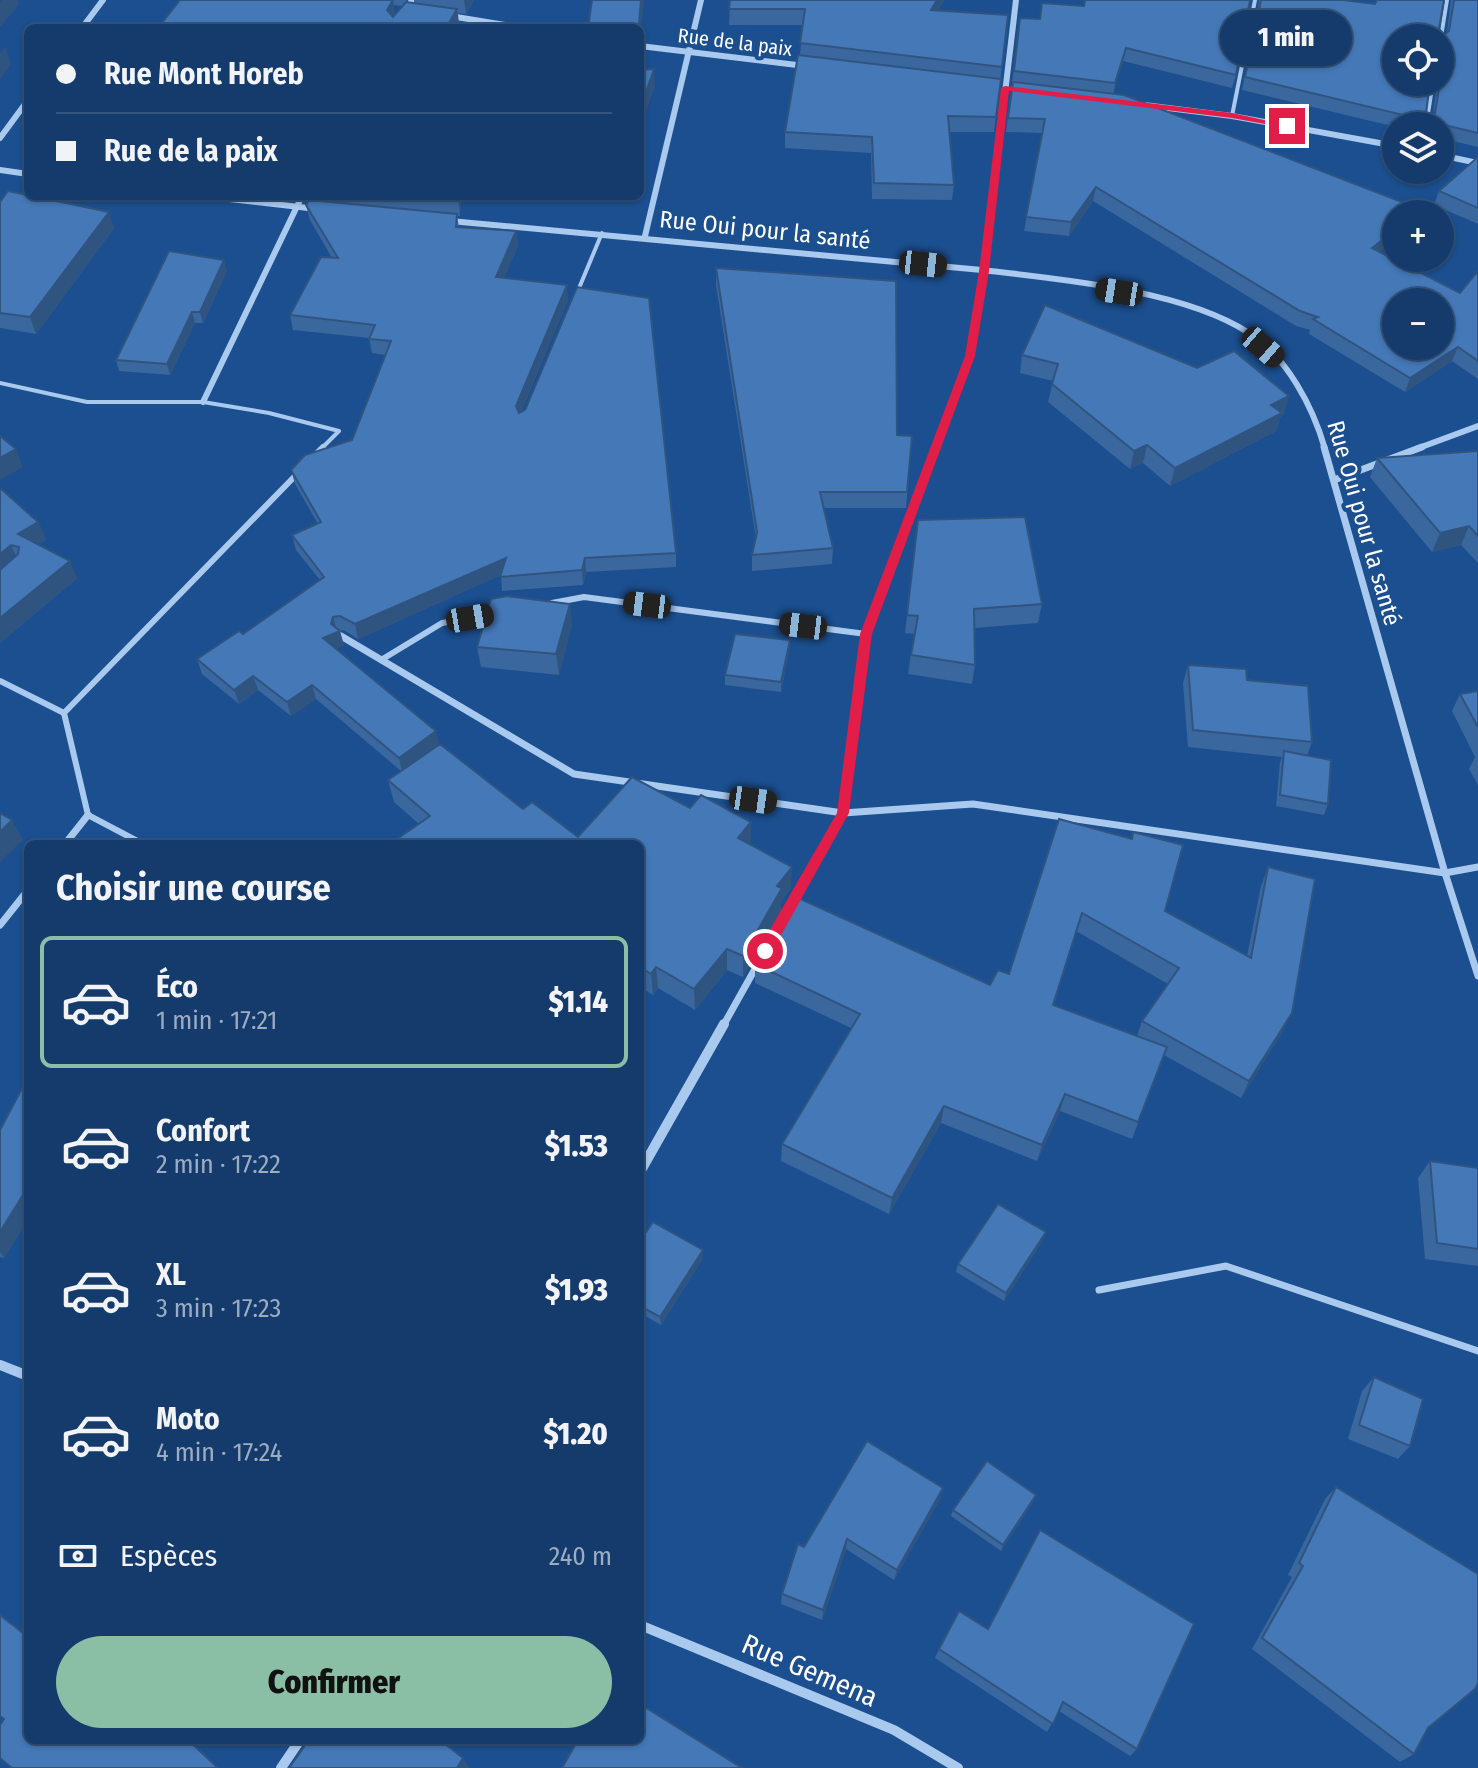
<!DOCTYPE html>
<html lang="fr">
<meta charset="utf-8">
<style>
:root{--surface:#143b6b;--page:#214673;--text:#f1f3f6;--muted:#9dadc1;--line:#33557e;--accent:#8abfa5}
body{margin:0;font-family:"Fira Sans Condensed",sans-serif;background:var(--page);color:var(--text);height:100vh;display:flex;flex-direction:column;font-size:30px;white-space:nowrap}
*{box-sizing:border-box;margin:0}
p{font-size:26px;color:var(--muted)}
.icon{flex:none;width:44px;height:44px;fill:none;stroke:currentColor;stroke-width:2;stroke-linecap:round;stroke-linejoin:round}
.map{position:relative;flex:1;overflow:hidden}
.panel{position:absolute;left:24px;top:840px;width:620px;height:904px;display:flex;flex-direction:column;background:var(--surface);border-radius:12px;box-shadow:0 2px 6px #0004,0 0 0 2px var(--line)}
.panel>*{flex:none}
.guide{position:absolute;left:24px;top:24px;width:620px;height:176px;border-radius:12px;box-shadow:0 2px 6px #0004,0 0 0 2px var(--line);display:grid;align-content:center;height:176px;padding:0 32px;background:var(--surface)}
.fabs{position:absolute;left:1382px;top:24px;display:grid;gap:16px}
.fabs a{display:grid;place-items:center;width:72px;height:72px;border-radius:50%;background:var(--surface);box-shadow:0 2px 6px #0004,0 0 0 2px var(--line);font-size:40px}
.end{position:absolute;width:36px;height:36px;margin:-18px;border:10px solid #e11d48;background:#fff;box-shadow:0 0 0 4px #fff}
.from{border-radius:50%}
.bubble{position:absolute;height:56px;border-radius:28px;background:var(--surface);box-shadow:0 2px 6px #0004,0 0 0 2px var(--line);font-size:26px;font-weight:800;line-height:56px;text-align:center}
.car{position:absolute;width:24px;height:48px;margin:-24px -12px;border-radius:10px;box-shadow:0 0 6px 2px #0007;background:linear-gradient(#222 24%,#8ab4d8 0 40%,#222 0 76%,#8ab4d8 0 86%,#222 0)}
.guide b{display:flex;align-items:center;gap:28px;height:76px;font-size:30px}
.guide b+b{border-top:2px solid var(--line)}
.guide i{width:20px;height:20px;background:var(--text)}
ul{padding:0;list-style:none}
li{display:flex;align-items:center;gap:24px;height:132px;margin:0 16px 12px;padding:0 16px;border:4px solid transparent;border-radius:12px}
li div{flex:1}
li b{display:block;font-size:30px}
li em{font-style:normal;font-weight:800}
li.active{border-color:var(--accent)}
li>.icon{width:72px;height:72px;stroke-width:1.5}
h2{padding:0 32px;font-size:36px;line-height:96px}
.pay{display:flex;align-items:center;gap:20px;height:88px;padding:0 32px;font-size:30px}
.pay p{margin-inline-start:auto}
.primary-button{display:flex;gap:16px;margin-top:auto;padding:16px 32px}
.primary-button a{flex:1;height:92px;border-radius:48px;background:var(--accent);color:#111;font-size:32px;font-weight:800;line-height:92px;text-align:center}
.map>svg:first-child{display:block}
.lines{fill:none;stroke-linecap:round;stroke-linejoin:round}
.service-far2{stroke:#a9c9ee;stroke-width:4}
.service-far1{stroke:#a9c9ee;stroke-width:6}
.service{stroke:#a9c9ee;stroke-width:7}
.minor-far2{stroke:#a9c9ee;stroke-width:6}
.minor-far1{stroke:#a9c9ee;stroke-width:7}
.minor{stroke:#a9c9ee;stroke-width:10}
.wall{fill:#3a679d;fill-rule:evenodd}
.shaded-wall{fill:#305480}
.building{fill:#4478b7;stroke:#305480;stroke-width:2;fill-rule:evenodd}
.route{fill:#e11d48}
.labels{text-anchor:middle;stroke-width:8;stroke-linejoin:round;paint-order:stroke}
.far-street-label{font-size:20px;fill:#fff;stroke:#1b4f8f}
.street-label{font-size:24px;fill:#fff;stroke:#1b4f8f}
.near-street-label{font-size:28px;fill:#fff;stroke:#1b4f8f}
</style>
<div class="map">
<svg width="1478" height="1768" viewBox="0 0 1478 1768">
<rect width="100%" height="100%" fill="#1b4f8f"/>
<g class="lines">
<g class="service-far2">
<path d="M1440 43 1447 0"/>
<path d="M1232 116 1255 0"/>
<path d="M1426 126 1433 82"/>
<path d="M577 293 602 233"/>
<path d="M0 383 87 402H203L269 413 339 431 321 449"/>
</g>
<g class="service-far1">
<path d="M316 454 323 447"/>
<path d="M552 603 584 597 866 634"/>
<path d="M381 660 442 623 494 614"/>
<path d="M0 681 64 713"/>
<path d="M143 844 88 815 64 713 297 474"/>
</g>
<path class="service" d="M1099 1290 1226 1266 1478 1351"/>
<g class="minor-far2">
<path d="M450 16 524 28"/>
<path d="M82 28 103 0"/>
<path d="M396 28 412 0"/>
<path d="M640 46 805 66"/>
<path d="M1144 105 1232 116 1396 146"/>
<path d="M0 138 28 100"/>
<path d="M1440 155 1478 163"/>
<path d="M0 170 28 174"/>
<path d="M203 196 317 209"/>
<path d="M450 221 982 270C1059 279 1184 290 1249 333 1287 357 1313 407 1325 449"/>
<path d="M645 236 701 0"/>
<path d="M203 402 302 196"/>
<path d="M935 449 970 356 984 271 1016 0"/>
<path d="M1416 449 1478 426"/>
</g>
<g class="minor-far1">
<path d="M1324 447 1445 873 1478 976"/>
<path d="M1334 480 1422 447"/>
<path d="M341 636 574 774 843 813 973 804 1445 873 1478 867"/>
<path d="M65 844 88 815"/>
<path d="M790 906 843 813 866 634 936 447"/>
<path d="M0 925 28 890"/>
<path d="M723 1026 760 960"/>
</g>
<g class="minor">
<path d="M640 1172 724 1024"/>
<path d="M0 1365 28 1376"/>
<path d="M640 1625 894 1730 958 1768"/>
<path d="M281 1768 300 1740"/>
</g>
</g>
<g class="wall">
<path d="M180 0H407L402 6 393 5 395 14 414 3V0H474L466 14 458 13 459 26 458 28H158Z"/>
<path d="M730 0H944L938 11 1008 15 994 132H949L954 185 952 200 872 199 871 153 785 148V132L800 55 803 25H729Z"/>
<path d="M1259 0H1343L1439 29 1444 35 1447 33 1451 0H1478V147L1440 138V126H1396V127L1242 90ZM1396 38H1440V82H1437L1433 116 1430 118 1426 114Z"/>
<path d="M1020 18 1236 75 1232 88 1123 61 1113 94 1396 239 1380 252 1460 293 1478 271V379L1452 361 1405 392 1309 334 1310 330 1296 326 1093 201 1069 236 1024 231 1042 133 1006 132Z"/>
<path d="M1478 157V224L1434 205 1439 191Z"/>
<path d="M318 196H461L460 216H457L459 227 516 231 518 246 504 278 568 300 521 412 676 553V567L586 572 583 585 502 591 501 575 358 639 344 630 339 631 344 645 336 648 439 745 523 809 578 837 751 844 750 845 791 888 781 901V910L743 977 727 970 695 1010 658 988 653 995 640 987V844L419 824 394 802 388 780 401 771 316 699 291 716 258 690 239 704 202 674 197 659 243 634 320 580 296 550 292 535 318 524 295 484 291 470 352 440 385 355 372 353 369 338 293 330 290 315 332 258 310 220 306 205 319 201Z"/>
<path d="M0 202 114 228 36 334 0 328Z"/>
<path d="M716 268 897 435 912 436 906 508H824L833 548 832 564 752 571V555L756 539 716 285Z"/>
<path d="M227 271 203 323H195L170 375 119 371 116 360Z"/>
<path d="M1022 355 1284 414 1281 415 1276 431 1170 486 1143 463 1130 469 1048 402 1053 381 1020 373Z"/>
<path d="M1478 451V563L1461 545 1432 552 1370 477 1377 458Z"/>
<path d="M0 488 38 522 46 540 38 544 77 578 0 643Z"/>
<path d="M918 520 1042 604 1038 623 975 628V665L972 684 908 674 914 634 905 633Z"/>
<path d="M572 624 559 675 481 667 477 647Z"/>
<path d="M789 651 781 692 725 685V675Z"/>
<path d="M1188 665 1247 680 1312 742 1307 756 1328 804 1324 815 1276 806 1280 762 1282 757 1188 747 1183 683Z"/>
<path d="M1478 691V785L1469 769 1475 757 1452 711 1460 694Z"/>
<path d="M1133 832 1165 911 1247 956 1261 886 1268 867 1283 1031 1241 1098 1164 1055 1132 1139 1060 1111 1037 1161 941 1123 889 1214 781 1161 782 1144 851 1028 755 983V964L990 985 1009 974 1131 839ZM1076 931 1168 984 1142 1021 1137 1036 1054 1005Z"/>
<path d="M28 1080V1219L4 1258 0 1257V1130Z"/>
<path d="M1430 1161 1478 1168V1266L1425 1259 1418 1178Z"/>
<path d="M1043 1240 1004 1301 956 1272 958 1264Z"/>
<path d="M640 1241 703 1250V1258L661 1325 640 1313Z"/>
<path d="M1374 1377 1410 1446 1398 1459 1348 1439 1362 1391Z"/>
<path d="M1336 1487 1414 1754 1400 1762 1252 1649 1292 1577 1288 1575 1325 1499Z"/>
<path d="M940 1499 894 1580 846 1549 822 1620 781 1604 782 1594 804 1547Z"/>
<path d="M1033 1502 1001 1551 951 1516 953 1510Z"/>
<path d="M959 1611 1137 1749 1130 1756 1059 1711 1047 1732 935 1658 939 1649Z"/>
</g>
<g class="shaded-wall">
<path d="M2 0H18L19 5 0 27V2Z"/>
<path d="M393 0 395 17 390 27 387 10Z"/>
<path d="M464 0H474L466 14Z"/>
<path d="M641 0H644L640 37V28H634Z"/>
<path d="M937 0H944L930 26 931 10Z"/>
<path d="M457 9 459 26 458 28H446Z"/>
<path d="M5 46 11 64 0 79V53Z"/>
<path d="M1126 48 1123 61 1113 96 1115 83Z"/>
<path d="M654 69 655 86 640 129V110Z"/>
<path d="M1096 187 1093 201 1069 236 1071 222Z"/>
<path d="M458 196H461L460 216 458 199Z"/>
<path d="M109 212 114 228 36 334 30 317Z"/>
<path d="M1396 229V239L1367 263 1372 248Z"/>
<path d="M516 231 518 246 498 292 496 277Z"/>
<path d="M224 260 227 271 203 323 200 312Z"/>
<path d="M567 285 568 300 517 421 516 406Z"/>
<path d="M192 312 195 323 170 375 167 364Z"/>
<path d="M1458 347 1452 361 1405 392 1410 378Z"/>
<path d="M1289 396 1284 414 1281 415 1276 431 1170 486 1175 468 1271 405Z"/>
<path d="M1147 445 1143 463 1130 469 1134 451Z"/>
<path d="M16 449 23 467 0 480V458Z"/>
<path d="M38 522 46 540 26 552 18 534Z"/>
<path d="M1469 526 1461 545 1432 552 1440 533Z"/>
<path d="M11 545 19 563 0 580V554Z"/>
<path d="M506 558 508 572 358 639 355 624Z"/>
<path d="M585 558 586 572 583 585 582 570Z"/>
<path d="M70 561 77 578 0 643V618Z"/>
<path d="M570 604 572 624 559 675 556 654Z"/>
<path d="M333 617 337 631H340L344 645 327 652 323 638 331 624Z"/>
<path d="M790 640 789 651 781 692V682Z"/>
<path d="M253 676 258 690 239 704 234 690Z"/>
<path d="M312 685 316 699 291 716 287 702Z"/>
<path d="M436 731 439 745 402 771 399 758Z"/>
<path d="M12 820 23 840 0 862V832Z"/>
<path d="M751 822V844L738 860V838Z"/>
<path d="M792 867 791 888 781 901V910L743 977V956L777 886Z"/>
<path d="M727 949V970L695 1010 694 989Z"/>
<path d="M656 967 658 988 653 995 651 974Z"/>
<path d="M1292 1013 1283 1031 1241 1098 1249 1081Z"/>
<path d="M1065 1094 1060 1111 1037 1161 1042 1145Z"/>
<path d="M944 1106 941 1123 889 1214 892 1198Z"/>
<path d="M23 1195 28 1202V1219L4 1258 0 1252V1232Z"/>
<path d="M1046 1232 1043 1240 1004 1301 1006 1293Z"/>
<path d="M703 1250V1258L661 1325 660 1317Z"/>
<path d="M943 1488 940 1499 894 1580 897 1570Z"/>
<path d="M1036 1495 1033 1502 1001 1551 1003 1545Z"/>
<path d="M847 1539 846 1549 822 1620 823 1610Z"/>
<path d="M463 1758 470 1768H457Z"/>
</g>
<g class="building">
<path d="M180 0H393L387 10 393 17 406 2 457 9 446 28H158Z"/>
<path d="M592 0H641L639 23 634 28H588Z"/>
<path d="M730 0H937L931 10 1008 15 1002 67 800 43 805 9H729Z"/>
<path d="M1085 0H1250L1236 75 1126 48 1115 83 1014 71 1020 18 1040 19 1042 3 1084 6Z"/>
<path d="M1261 0H1343L1375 4 1377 0H1444L1439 29 1444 35 1449 31 1454 0H1478V133L1245 77ZM1396 38H1440V66L1442 70 1435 113 1430 118 1426 114 1430 82H1396Z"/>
<path d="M798 55 1001 79 996 117 948 116 954 185 874 183 872 137 785 132Z"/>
<path d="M654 69 640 110V70Z"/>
<path d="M1013 82 1124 95 1420 209 1414 214H1396V229L1372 248 1460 293 1478 271V361L1458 347 1410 378 1313 319 1318 317 1300 311 1096 187 1071 222 1026 217 1045 119 1008 118ZM1396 302H1440V346H1396Z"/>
<path d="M1478 157V208L1439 191Z"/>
<path d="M8 191 109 212 30 317 0 313V202Z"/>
<path d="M424 196H458V199Z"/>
<path d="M309 200 457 214 456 227 516 231 496 277 567 285 516 406 519 413 525 410 577 287 649 298 676 553 585 558 582 570 500 577 506 558 355 624 340 616 333 617 331 624 340 631 323 638 436 731 399 758 312 685 287 702 253 676 234 690 197 659 239 631 243 634 324 577 292 535 321 522 291 470 305 455 352 440 391 341 369 339 375 325 290 315 321 257 338 258 306 205Z"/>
<path d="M169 251 224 260 200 312H192L167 364 116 360Z"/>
<path d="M716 268 896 281 897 435 912 436 907 492H820L833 548 752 555 757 532Z"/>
<path d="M1045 305 1197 368 1234 351 1289 396 1271 405 1282 413 1175 468 1147 445 1134 451 1052 384 1058 364 1022 355Z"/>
<path d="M0 436 16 449 0 458Z"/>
<path d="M1478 451V536L1469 526 1440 533 1377 458Z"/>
<path d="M0 488 38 522 18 534 70 561 0 618V570L18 554 19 547 11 545 0 554Z"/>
<path d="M1025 517 1042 604 974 609 975 665 911 655 918 616 907 615 918 520Z"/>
<path d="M507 596 570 604 556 654 477 647 491 599Z"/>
<path d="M735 634 790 640 781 682 725 675Z"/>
<path d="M1188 665 1246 669 1247 680 1308 686 1312 742 1193 730Z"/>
<path d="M1478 691V727L1460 694Z"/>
<path d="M440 744 523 809 532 802 578 837 632 777 690 808 701 795 751 822 738 838 792 867 777 886 782 888 743 956 727 949 694 989 656 967 651 974 640 967V844H390L430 816 388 780Z"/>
<path d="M1284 751 1331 760 1328 804 1280 795Z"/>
<path d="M0 813 12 820 0 832Z"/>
<path d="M1059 819 1132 839 1133 832 1183 845 1165 911 1251 958 1268 867 1315 879 1292 1013 1249 1081 1142 1021 1179 968 1082 913 1053 1005 1167 1047 1138 1122 1065 1094 1042 1145 944 1106 892 1198 782 1144 860 1014 755 964 794 896 990 985 998 970 1009 974Z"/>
<path d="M27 1079 28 1197 23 1195 0 1232V1130Z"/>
<path d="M1430 1161 1478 1168V1249L1437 1243Z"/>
<path d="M998 1204 1046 1232 1006 1293 958 1264Z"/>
<path d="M653 1222 703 1250 660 1317 640 1306V1241Z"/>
<path d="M1374 1377 1423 1399 1410 1446 1359 1425Z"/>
<path d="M867 1441 943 1488 897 1570 847 1539 823 1610 782 1594 798 1544 804 1547Z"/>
<path d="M987 1461 1036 1495 1003 1545 953 1510Z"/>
<path d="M1336 1487 1478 1574V1683L1475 1689 1428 1728 1414 1754 1262 1638 1303 1566 1299 1563Z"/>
<path d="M1040 1530 1194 1624 1137 1749 1063 1702 1053 1724 939 1649 959 1611 988 1629Z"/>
<path d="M0 1615 28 1637V1740H188L218 1768H12L0 1758V1725L4 1719 0 1716Z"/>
<path d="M640 1704 742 1768H562L578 1740H640Z"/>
<path d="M309 1740H394L402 1745 406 1740H440L463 1758 457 1768H289Z"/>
</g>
<path class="route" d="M1005 86 1232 113 1291 126 1287 128 1232 118 1009 91 989 271 975 356 872 634 849 813 770 955H760V947L837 813 860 634 965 356 979 271 1001 88Z"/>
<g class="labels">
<g class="far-street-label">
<text transform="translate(735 42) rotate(7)" y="7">Rue de la paix</text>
</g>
<g class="street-label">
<text transform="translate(765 230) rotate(6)" y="8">Rue Oui pour la santé</text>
<text transform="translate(1364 523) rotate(74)" y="8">Rue Oui pour la santé</text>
</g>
<g class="near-street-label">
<text transform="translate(810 1670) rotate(23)" y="10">Rue Gemena</text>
</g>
</g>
</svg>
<div class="fabs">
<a><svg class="icon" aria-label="locate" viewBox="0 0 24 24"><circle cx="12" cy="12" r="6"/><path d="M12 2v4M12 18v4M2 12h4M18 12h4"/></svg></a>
<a><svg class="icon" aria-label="layers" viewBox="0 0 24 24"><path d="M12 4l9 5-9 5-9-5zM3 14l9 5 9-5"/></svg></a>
<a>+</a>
<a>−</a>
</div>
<i class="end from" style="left:765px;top:951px"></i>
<i class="end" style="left:1287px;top:126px"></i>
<div class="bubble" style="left:1220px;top:10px;width:132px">1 min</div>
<i class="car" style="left:923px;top:264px;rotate:96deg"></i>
<i class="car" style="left:1119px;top:292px;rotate:279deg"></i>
<i class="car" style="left:1263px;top:347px;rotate:131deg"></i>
<i class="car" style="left:647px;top:605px;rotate:277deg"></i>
<i class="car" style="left:470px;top:618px;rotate:80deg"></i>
<i class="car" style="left:803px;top:626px;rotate:277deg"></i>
<i class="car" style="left:753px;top:800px;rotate:98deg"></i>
<div class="guide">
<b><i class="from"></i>Rue Mont Horeb</b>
<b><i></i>Rue de la paix</b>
</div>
<section class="panel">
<h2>Choisir une course</h2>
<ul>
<li class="active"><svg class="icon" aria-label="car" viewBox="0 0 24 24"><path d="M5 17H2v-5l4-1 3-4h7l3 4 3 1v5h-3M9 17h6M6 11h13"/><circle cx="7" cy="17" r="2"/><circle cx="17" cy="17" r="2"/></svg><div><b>Éco</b><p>1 min · 17:21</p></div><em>$1.14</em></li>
<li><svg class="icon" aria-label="car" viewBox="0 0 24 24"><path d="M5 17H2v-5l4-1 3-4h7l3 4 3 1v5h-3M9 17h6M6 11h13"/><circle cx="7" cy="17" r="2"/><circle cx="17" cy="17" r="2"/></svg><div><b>Confort</b><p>2 min · 17:22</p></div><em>$1.53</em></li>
<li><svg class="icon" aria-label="car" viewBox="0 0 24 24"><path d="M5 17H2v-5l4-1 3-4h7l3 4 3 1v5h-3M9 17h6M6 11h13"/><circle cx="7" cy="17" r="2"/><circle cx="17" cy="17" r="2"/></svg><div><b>XL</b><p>3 min · 17:23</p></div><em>$1.93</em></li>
<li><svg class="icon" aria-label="car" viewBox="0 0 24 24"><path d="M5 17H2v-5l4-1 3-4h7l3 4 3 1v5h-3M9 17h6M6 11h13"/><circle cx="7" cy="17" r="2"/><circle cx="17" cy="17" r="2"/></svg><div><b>Moto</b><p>4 min · 17:24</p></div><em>$1.20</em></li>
</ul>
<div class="pay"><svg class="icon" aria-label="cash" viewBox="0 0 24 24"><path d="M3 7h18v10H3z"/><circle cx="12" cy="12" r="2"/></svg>Espèces<p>240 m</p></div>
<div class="primary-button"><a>Confirmer</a></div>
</section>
</div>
